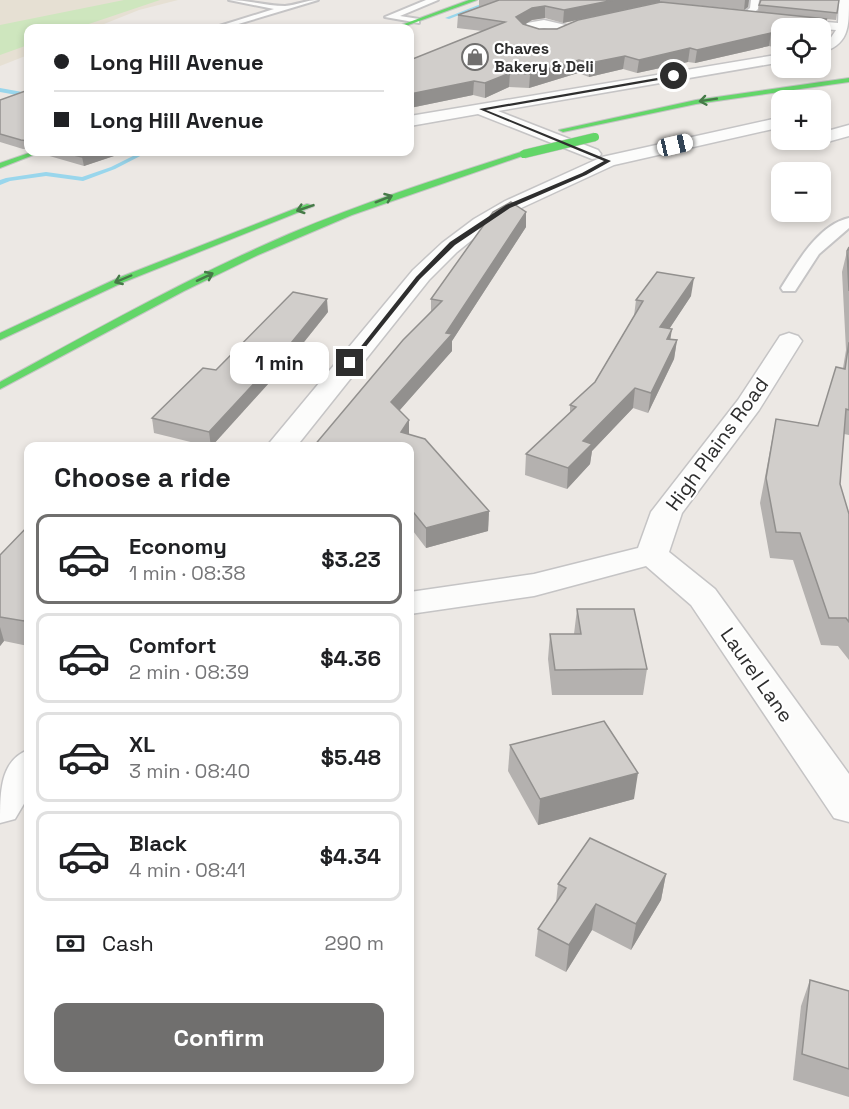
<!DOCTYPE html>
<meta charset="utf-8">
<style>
:root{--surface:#fff;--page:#f6f6f6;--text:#202124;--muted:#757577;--line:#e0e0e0;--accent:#706f6e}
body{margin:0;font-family:"Space Grotesk",sans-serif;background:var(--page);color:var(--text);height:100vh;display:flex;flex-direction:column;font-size:22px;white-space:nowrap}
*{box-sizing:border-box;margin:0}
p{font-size:20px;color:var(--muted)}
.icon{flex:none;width:33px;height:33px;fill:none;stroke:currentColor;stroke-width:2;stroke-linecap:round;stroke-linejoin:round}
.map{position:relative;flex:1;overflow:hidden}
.drawer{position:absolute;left:24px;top:442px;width:390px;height:642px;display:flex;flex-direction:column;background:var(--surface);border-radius:12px;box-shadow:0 3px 9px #0003}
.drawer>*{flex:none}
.guide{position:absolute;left:24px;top:24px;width:390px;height:132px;border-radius:12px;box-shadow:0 3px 9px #0003;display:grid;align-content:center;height:132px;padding:0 30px;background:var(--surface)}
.tools{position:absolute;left:771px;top:18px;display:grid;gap:12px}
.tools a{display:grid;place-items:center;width:60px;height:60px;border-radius:12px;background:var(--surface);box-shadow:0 3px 9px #0003;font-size:30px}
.end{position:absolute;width:27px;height:27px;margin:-14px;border:8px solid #2e2e2e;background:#fff;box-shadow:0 0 0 3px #fff}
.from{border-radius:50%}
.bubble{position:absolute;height:42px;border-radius:12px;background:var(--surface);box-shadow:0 3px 9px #0003;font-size:20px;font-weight:700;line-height:42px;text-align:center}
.car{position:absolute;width:18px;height:36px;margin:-18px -9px;border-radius:8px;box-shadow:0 0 4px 2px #0007;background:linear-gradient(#fff 24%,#345 0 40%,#fff 0 76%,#345 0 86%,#fff 0)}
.guide b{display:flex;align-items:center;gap:21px;height:57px;font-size:22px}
.guide b+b{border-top:2px solid var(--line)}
.guide i{width:15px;height:15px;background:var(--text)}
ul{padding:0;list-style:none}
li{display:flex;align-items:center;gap:18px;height:90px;margin:0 12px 9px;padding:0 18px;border:3px solid var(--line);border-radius:12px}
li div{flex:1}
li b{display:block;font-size:22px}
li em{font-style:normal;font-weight:700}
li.current{border-color:var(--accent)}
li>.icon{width:54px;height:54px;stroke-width:1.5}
h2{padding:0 30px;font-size:27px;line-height:72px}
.pay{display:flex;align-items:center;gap:15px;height:66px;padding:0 30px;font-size:22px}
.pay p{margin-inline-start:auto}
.primary-button{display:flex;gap:12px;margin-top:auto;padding:12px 30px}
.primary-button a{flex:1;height:69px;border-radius:12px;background:var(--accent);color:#fff;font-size:24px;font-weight:700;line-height:69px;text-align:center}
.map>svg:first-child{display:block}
.education{fill:#e6e0d3}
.green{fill:#cee6be}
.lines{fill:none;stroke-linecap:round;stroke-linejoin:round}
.stream{fill:#99d6ec;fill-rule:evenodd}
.lane-casing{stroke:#c5c4c5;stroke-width:4}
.street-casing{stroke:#c5c4c5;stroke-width:3}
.fast-casing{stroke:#c5c4c5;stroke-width:2}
.lane{fill:#fcfcfb;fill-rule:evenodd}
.street{fill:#fcfcfb;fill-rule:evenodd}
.fast{fill:#63d668;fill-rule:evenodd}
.fast-bridge-casing{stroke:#c6c5c4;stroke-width:9;stroke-linecap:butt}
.fast-bridge{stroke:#63d668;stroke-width:8}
.wall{fill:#b4b1af}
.shaded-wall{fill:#92908e}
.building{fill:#d1cecb;stroke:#92908e;stroke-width:1.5}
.oneway{stroke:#467a48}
.route{fill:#2e2e2e}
.labels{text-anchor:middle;stroke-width:4.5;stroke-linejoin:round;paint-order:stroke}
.far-poi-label{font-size:16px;font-weight:bold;fill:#2e2e2e;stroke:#fff;text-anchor:start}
.street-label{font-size:20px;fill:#2e2e2e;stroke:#fff}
</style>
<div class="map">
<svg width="849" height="1109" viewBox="0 0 849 1109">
<rect width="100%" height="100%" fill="#ece8e4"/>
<path class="education" d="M0 0H178L139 10 94 28H28V55L0 66Z"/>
<path class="green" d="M124 0H160L77 28H28V45L0 55V25Z"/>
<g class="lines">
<g class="stream">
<path d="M481 4 485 5 449 19 445 18Z"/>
<path d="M0 88 28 93V97L0 92Z"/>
<path d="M141 152H148L115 169 83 181 46 176 10 181 0 185V180L6 178 46 172 82 177 111 167Z"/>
</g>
<defs>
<g id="lane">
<path d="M229 0C247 0 268 6 285 6 297 5 306 0 318 0L225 28H213L274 9Z"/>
<path d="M426 0H438L400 16 419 19V23L385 17Z"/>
<path d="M751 0H759L758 9 746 20H740V16L750 8Z"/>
<path d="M849 218V228L819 254 795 291H783L781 288C797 263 818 225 849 218Z"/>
</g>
<g id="street">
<path d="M839 0H849C849 28 849 45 820 53V44L830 39 836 30 780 26 773 22 780 18 838 23Z"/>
<path d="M544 20 574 27 576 30C564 44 531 44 518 30L527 23ZM544 28 557 31 535 30Z"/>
<path d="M782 54V62L498 111 598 150 601 154 598 158 592 159 478 114 410 126V116Z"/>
<path d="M782 117V127L614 165 519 209 488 227 457 252 429 280 296 447H266L413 270 442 243 474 219 505 201 602 157Z"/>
<path d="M849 125V136L820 144 812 140H820V133Z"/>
<path d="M789 333 798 336 802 341 759 410 682 513 669 552 715 589 849 774V822L834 818 691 605 646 566 534 596 410 614V592L534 574 638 548 651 512 738 400 780 336Z"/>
<path d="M28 750V797L15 819 0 823C0 792 0 761 28 750Z"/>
</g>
<g id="fast">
<path d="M469 0H477L400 28H393Z"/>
<path d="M849 78V82L696 104 563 132 559 130 696 100Z"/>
<path d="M32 152H41L0 168V163Z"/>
<path d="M521 152 528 154 352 215 258 255 184 291 0 389V382C95 330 189 277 289 234 364 202 443 177 521 152Z"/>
<path d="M307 204 314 206 124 282 0 340V333L118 278Z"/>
</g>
</defs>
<use href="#lane" class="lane-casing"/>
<use href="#street" class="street-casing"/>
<use href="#fast" class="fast-casing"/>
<use href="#lane" class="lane"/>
<use href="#street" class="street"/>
<use href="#fast" class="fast"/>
<defs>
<path id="fast-bridge" d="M524 154 595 137"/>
</defs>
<use href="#fast-bridge" class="fast-bridge-casing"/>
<use href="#fast-bridge" class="fast-bridge"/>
</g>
<g class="wall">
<path d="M479 0H749L748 7 744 10 660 2 563 23 545 18 532 20 524 24 539 29 827 19 824 31 820 28H782V46L777 48 769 46 695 63 688 62 637 73 623 69 589 77 578 73 529 88 509 87 485 98 473 95 410 108V60L482 31 457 28 458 15 479 7Z"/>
<path d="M839 0 836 20 758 12 759 5Z"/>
<path d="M28 90V149H23L0 142V100Z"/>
<path d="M45 152H126L84 166 46 155Z"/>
<path d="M526 212V227L452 341V351L399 411 409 434 489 511 488 531 426 548 410 527V447H313L431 311V299Z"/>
<path d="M849 247V435L844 434 840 484 849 514V660L838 646 821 645 793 560 770 558 760 503 776 419 818 426 843 368 846 350 842 272 847 251Z"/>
<path d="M691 296 669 329 670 339 677 340 674 359 648 413 633 408 592 451 590 464 567 489 525 475 526 454 570 413V405L595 382 634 316 636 300Z"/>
<path d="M328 312 288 362 211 447 154 433 152 418 216 370Z"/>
<path d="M28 526V646L4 641 0 646V555Z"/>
<path d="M577 609 647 669 643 695H552L548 659 550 634H574Z"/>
<path d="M510 745 634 799 538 825 508 771Z"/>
<path d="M666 874 661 900 631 950 592 930 566 972 535 956 538 929 556 903 558 884Z"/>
<path d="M810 980 849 991V1097L793 1080 801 1006Z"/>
</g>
<g class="shaded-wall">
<path d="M614 0H660V2L563 23 564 10Z"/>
<path d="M745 0H749L748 7 744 10Z"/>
<path d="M545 6V18L532 20 516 30V17L532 8Z"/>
<path d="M827 19 824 31 820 33V28H805Z"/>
<path d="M771 33 769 46 695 63 697 50Z"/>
<path d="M782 34V46L777 48 779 35Z"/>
<path d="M690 48 688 62 637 73 639 60Z"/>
<path d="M625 56 623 69 589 77 590 63Z"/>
<path d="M579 60 578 73 529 88 530 74Z"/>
<path d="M510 73 509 87 485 98V83Z"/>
<path d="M474 81 473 95 410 108V94Z"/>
<path d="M100 152H126L84 166 82 157Z"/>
<path d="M526 212V227L452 341V351L391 420V402L446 333Z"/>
<path d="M694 278 691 296 658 346 660 327Z"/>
<path d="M327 299 328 312 288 362 211 447 209 432Z"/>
<path d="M672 329 669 348 667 339Z"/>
<path d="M677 340 674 359 648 413 651 393Z"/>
<path d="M635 388 633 408 592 451 590 464 567 489 568 468 583 441Z"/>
<path d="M409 420V439L401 432Z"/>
<path d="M489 511 488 531 426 548V528Z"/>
<path d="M28 615V640L24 621Z"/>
<path d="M0 627 4 641 0 646Z"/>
<path d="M638 773 634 799 538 825 540 799Z"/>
<path d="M666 874 661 900 631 950 636 924Z"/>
<path d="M596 904 592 930 566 972 569 945Z"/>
</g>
<g class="building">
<path d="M499 0H614L564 10 545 6 532 8 516 17 523 24 539 29H557L578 20 661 2 827 19 805 28H782V34L779 35 771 33 697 50 690 48 639 60 625 56 590 63 579 60 530 74 510 73 485 83 474 81 410 94V60L505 22 458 15Z"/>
<path d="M761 0H839L837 13 759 5Z"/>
<path d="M28 90V141L21 140 0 134V100Z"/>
<path d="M61 152H100L82 157Z"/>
<path d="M511 202 526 212 446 333 452 334 391 402 409 420 401 432 425 439 489 511 426 528 410 508V447H313L403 340 442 301 431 299 493 212Z"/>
<path d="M849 247V291L847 251Z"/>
<path d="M657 272 694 278 660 327 672 329 667 339 677 340 651 393 635 388 583 441 592 444 568 468 526 454 576 407 570 405 595 382 643 301 636 300Z"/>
<path d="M293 292 327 299 287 348 209 432 152 418 203 368 216 370Z"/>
<path d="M849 342V410L846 409 840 484 849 514V622L846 618H829L800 533 776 532 766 478 776 419 818 426 836 367 845 369Z"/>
<path d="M28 526V615L24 621 0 617V555Z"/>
<path d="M577 609H634L647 669 555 670 550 634H581Z"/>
<path d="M604 721 638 773 540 799 510 745Z"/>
<path d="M590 838 666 874 636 924 596 904 569 945 538 929 566 888 558 884Z"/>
<path d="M810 980 849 991V1069L802 1054Z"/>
</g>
<defs><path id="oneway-shaft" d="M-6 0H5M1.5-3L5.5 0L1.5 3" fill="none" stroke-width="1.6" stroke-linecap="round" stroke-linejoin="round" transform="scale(1.5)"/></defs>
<g class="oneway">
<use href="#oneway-shaft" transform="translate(708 100) rotate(171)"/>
<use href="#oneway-shaft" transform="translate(384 199) rotate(-22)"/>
<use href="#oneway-shaft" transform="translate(305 208) rotate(161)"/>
<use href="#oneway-shaft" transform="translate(205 277) rotate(-25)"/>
<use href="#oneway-shaft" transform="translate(123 279) rotate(157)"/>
</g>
<path class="route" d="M674 75 676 77 486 110 611 161 586 175 510 208 455 245 420 279 352 364H347L416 277 450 242 506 205 582 173 604 161 479 109Z"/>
<defs>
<symbol id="shop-ring" viewBox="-11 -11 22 22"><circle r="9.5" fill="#fff" stroke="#706f6e" stroke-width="1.5"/><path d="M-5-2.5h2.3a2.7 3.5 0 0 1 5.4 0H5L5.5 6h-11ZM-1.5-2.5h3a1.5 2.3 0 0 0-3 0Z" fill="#706f6e"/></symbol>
</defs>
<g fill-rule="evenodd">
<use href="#shop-ring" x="460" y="42" width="30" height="30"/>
</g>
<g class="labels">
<g class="far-poi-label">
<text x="494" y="54">Chaves<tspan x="494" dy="18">Bakery &amp; Deli</tspan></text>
</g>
<g class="street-label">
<text transform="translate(717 444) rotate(-54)" y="7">High Plains Road</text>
<text transform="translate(757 675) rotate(55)" y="7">Laurel Lane</text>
</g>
</g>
</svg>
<div class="tools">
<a><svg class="icon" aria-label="locate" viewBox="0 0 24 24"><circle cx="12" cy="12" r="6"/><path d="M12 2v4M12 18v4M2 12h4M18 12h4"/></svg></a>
<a>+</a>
<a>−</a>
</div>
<i class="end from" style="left:674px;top:76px"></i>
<i class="end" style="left:350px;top:363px"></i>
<div class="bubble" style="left:230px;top:342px;width:99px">1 min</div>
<i class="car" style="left:675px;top:145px;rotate:77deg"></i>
<div class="guide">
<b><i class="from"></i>Long Hill Avenue</b>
<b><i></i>Long Hill Avenue</b>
</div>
<section class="drawer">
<h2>Choose a ride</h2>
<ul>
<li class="current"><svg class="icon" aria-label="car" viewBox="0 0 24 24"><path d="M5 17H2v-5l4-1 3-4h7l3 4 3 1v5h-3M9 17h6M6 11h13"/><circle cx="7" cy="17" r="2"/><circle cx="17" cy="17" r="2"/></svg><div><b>Economy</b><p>1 min · 08:38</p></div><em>$3.23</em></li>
<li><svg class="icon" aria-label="car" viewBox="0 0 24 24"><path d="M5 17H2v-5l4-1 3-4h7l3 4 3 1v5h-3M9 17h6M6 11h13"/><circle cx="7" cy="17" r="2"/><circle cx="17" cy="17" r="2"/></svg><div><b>Comfort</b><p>2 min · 08:39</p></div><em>$4.36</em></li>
<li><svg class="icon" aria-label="car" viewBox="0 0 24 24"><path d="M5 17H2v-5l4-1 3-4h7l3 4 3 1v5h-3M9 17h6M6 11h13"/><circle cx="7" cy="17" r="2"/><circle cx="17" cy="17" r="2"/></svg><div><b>XL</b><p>3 min · 08:40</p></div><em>$5.48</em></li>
<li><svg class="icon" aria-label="car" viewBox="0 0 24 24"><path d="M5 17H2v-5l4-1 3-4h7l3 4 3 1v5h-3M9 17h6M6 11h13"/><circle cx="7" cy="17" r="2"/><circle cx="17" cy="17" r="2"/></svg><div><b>Black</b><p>4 min · 08:41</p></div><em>$4.34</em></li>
</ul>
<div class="pay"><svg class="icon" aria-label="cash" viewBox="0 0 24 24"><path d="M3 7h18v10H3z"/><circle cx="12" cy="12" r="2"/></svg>Cash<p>290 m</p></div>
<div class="primary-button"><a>Confirm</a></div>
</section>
</div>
